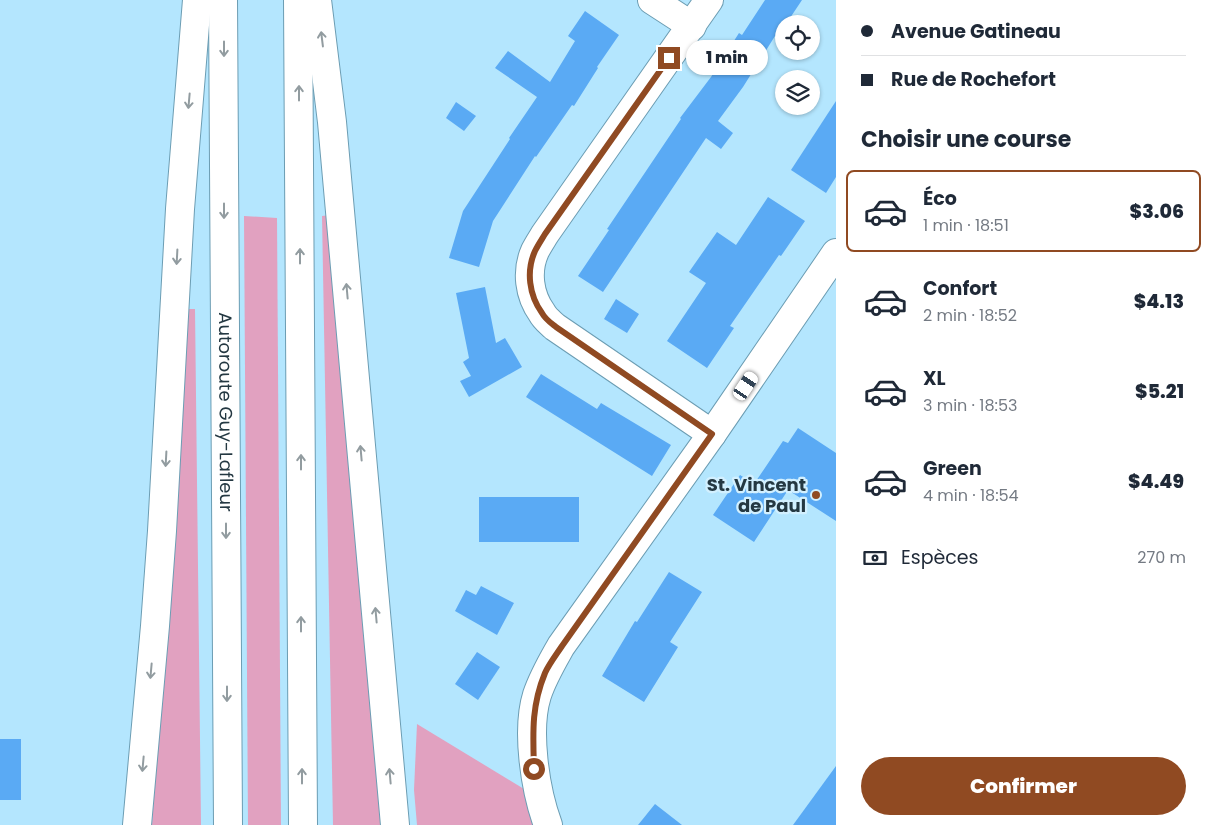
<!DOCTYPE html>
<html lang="fr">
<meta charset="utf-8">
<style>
:root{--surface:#fff;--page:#f2f2f3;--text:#1f2937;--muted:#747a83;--line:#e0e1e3;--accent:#904a22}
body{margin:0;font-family:Poppins,sans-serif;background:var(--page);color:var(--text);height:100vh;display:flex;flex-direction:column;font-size:19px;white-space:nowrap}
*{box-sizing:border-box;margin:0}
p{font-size:16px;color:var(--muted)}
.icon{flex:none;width:28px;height:28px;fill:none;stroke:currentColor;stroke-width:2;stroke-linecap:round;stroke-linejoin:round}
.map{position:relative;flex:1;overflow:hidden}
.sheet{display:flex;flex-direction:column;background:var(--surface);width:375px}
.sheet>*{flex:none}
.guide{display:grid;align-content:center;height:110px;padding:0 25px;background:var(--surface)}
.fabs{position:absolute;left:775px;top:15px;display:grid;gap:10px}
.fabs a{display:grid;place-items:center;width:45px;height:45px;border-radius:50%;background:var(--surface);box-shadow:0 1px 4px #0004;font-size:25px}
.end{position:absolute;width:22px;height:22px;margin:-11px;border:6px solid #904a22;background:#fff;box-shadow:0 0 0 2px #fff}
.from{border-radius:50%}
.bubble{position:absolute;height:35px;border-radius:18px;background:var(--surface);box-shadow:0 1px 4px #0004;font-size:16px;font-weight:800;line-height:35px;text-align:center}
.car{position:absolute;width:15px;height:30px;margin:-15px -8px;border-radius:6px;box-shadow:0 0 4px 1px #0007;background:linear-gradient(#fff 24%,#345 0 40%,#fff 0 76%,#345 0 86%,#fff 0)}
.guide b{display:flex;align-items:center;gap:18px;height:48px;font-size:19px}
.guide b+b{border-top:1px solid var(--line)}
.guide i{width:12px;height:12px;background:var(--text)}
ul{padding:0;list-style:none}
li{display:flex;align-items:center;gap:15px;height:82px;margin:0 10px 8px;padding:0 15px;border:2px solid transparent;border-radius:8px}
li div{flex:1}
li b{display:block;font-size:19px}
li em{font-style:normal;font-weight:800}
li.current{border-color:var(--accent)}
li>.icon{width:45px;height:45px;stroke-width:1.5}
h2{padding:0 25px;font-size:22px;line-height:60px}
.pay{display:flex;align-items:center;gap:12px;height:55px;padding:0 25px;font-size:19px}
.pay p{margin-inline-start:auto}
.primary-button{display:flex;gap:10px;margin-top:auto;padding:10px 25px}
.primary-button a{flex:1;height:58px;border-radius:30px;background:var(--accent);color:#fff;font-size:20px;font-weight:800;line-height:58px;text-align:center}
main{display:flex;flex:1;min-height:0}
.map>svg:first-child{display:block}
.green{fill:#e1a1c0}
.building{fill:#5aaaf4}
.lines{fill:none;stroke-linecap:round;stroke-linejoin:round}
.street-casing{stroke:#6c9db3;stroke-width:30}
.secondary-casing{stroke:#6c9db3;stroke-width:30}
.highway-casing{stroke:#6c9db3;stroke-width:30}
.street{stroke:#fff;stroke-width:28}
.secondary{stroke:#fff;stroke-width:28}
.highway{stroke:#fff;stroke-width:28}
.oneway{stroke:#929ca0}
.route{stroke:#904a22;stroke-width:6}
.poi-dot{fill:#904a22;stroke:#d2f0ff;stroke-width:2}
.labels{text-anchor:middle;stroke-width:4.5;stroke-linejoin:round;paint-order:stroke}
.street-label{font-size:18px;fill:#243842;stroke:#d2f0ff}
.poi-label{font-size:18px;font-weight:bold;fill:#243842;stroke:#d2f0ff;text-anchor:end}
</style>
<main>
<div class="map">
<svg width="836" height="825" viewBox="0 0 836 825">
<rect width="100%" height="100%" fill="#b4e6fe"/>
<g class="green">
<path d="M330 215 383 825H333L322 216Z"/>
<path d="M244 216 277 218 281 825H248Z"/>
<path d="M185 309H195L201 825H152L174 520Z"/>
<path d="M417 724 529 792 539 825H417L414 790Z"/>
</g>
<g class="building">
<path d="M765 0H802L786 24H784V27L777 37 775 36 743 87 718 121 733 133 721 149 706 138 603 292 578 276 609 230 607 229 681 119 680 118 711 77 739 33 742 35Z"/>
<path d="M585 11 619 35 597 67 598 68 574 106 572 105 536 157 535 156 493 221 479 267 449 258 463 211 510 139 509 138 537 97 495 68 508 51 550 82 575 41 568 36Z"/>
<path d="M836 101V177L826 193 791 170Z"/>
<path d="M456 102 476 116 464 131 446 118Z"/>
<path d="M768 197 805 221 781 256 779 255 730 326 734 328 707 368 667 341 706 283 689 272 717 232 736 245Z"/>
<path d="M485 287 496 343 505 338 522 367 469 397 460 381 471 376 463 362 469 358 456 293Z"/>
<path d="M616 299 639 314 627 333 604 319Z"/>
<path d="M541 374 597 409 601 403 671 445 652 476 526 397Z"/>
<path d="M798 428 836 453V521L788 490 754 542 713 515 740 475 754 484 783 441 788 443Z"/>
<rect x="479" y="497" width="100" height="45"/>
<path d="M669 572 702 592 670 642 678 647 644 702 602 676 635 621 637 622Z"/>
<path d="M481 586 514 603 497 635 455 611 466 590 476 595Z"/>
<path d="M477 652 500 667 478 700 455 684Z"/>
<rect x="0" y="739" width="21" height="61"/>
<path d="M836 766V825H793Z"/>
<path d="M655 804 682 825H638Z"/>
</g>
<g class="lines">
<defs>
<g id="street">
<path d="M652 0 692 26"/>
<path d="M709 0 545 234C542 239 538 245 535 251 526 271 529 295 542 313 545 319 551 323 555 327L712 434"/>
</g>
<path id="secondary" d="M548 825C535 790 526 730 537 695 543 677 552 662 561 646L712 434 836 253"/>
<g id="highway">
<path id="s1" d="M223 0 228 825"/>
<path d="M298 0 303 825"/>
<path d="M317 0 332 122 395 825"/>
<path d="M137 825 155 626 162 531 180 209 197 0"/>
</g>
</defs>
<use href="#street" class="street-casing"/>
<use href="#secondary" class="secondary-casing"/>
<use href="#highway" class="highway-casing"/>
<use href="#street" class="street"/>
<use href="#secondary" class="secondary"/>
<use href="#highway" class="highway"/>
</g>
<defs><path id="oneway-shaft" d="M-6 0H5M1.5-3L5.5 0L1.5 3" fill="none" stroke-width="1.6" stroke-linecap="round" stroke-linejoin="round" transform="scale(1.25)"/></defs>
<g class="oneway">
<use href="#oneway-shaft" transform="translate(322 39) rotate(-97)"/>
<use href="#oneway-shaft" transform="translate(224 49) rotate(90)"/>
<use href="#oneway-shaft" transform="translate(299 93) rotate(-90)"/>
<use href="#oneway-shaft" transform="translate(189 101) rotate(95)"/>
<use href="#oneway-shaft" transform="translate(224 211) rotate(90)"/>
<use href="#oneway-shaft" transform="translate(300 256) rotate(-90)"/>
<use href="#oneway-shaft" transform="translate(177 257) rotate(93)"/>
<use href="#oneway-shaft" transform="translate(347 291) rotate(-95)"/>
<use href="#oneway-shaft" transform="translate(361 453) rotate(-95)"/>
<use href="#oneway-shaft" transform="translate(166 459) rotate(93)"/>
<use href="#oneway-shaft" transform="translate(301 462) rotate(-90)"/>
<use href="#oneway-shaft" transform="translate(226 531) rotate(90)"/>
<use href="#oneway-shaft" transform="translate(376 615) rotate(-95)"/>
<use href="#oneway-shaft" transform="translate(301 624) rotate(-90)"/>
<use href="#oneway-shaft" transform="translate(151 671) rotate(95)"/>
<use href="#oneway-shaft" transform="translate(227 694) rotate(90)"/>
<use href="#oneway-shaft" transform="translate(143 764) rotate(95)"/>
<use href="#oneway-shaft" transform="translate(302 776) rotate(-90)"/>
<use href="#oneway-shaft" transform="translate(390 776) rotate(-95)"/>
</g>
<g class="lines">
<path class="route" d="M534 769C533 734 531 707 545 673 549 664 556 655 562 646L712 434 556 327C551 323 545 319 542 313 529 295 526 271 535 251 538 245 542 239 545 234L669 58"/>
</g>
<circle class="poi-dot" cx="816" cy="495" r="5"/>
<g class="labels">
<g class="street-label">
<text dy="6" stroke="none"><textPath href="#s1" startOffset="412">Autoroute Guy-Lafleur</textPath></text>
</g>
<g class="poi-label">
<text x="806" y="491">St. Vincent<tspan x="806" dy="21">de Paul</tspan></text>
</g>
</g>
</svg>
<div class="fabs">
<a><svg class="icon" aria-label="locate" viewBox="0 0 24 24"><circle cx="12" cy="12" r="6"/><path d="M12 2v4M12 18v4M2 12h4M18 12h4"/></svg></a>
<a><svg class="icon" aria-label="layers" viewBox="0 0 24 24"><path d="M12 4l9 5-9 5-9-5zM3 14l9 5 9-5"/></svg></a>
</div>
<i class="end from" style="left:534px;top:769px"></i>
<i class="end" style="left:669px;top:58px"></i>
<div class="bubble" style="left:686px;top:40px;width:82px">1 min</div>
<i class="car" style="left:746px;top:386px;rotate:34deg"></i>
</div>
<section class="sheet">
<div class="guide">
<b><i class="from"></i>Avenue Gatineau</b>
<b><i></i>Rue de Rochefort</b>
</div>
<h2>Choisir une course</h2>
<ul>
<li class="current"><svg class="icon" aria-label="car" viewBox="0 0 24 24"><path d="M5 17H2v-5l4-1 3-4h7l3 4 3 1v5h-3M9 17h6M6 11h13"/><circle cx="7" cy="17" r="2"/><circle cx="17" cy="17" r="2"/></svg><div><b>Éco</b><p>1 min · 18:51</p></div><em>$3.06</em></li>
<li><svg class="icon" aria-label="car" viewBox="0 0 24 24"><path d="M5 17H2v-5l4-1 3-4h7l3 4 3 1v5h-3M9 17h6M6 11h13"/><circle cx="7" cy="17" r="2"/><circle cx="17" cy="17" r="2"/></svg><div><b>Confort</b><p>2 min · 18:52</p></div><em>$4.13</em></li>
<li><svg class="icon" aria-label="car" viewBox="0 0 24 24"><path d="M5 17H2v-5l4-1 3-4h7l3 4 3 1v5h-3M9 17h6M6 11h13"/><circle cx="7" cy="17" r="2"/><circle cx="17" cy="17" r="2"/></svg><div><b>XL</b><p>3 min · 18:53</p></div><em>$5.21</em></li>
<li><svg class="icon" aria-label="car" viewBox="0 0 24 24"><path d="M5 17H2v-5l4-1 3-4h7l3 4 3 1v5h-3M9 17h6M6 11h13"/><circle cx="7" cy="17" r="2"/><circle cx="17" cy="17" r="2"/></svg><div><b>Green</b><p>4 min · 18:54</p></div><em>$4.49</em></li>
</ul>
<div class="pay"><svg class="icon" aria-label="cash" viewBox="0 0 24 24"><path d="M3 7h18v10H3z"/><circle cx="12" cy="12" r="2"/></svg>Espèces<p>270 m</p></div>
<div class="primary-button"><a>Confirmer</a></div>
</section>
</main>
